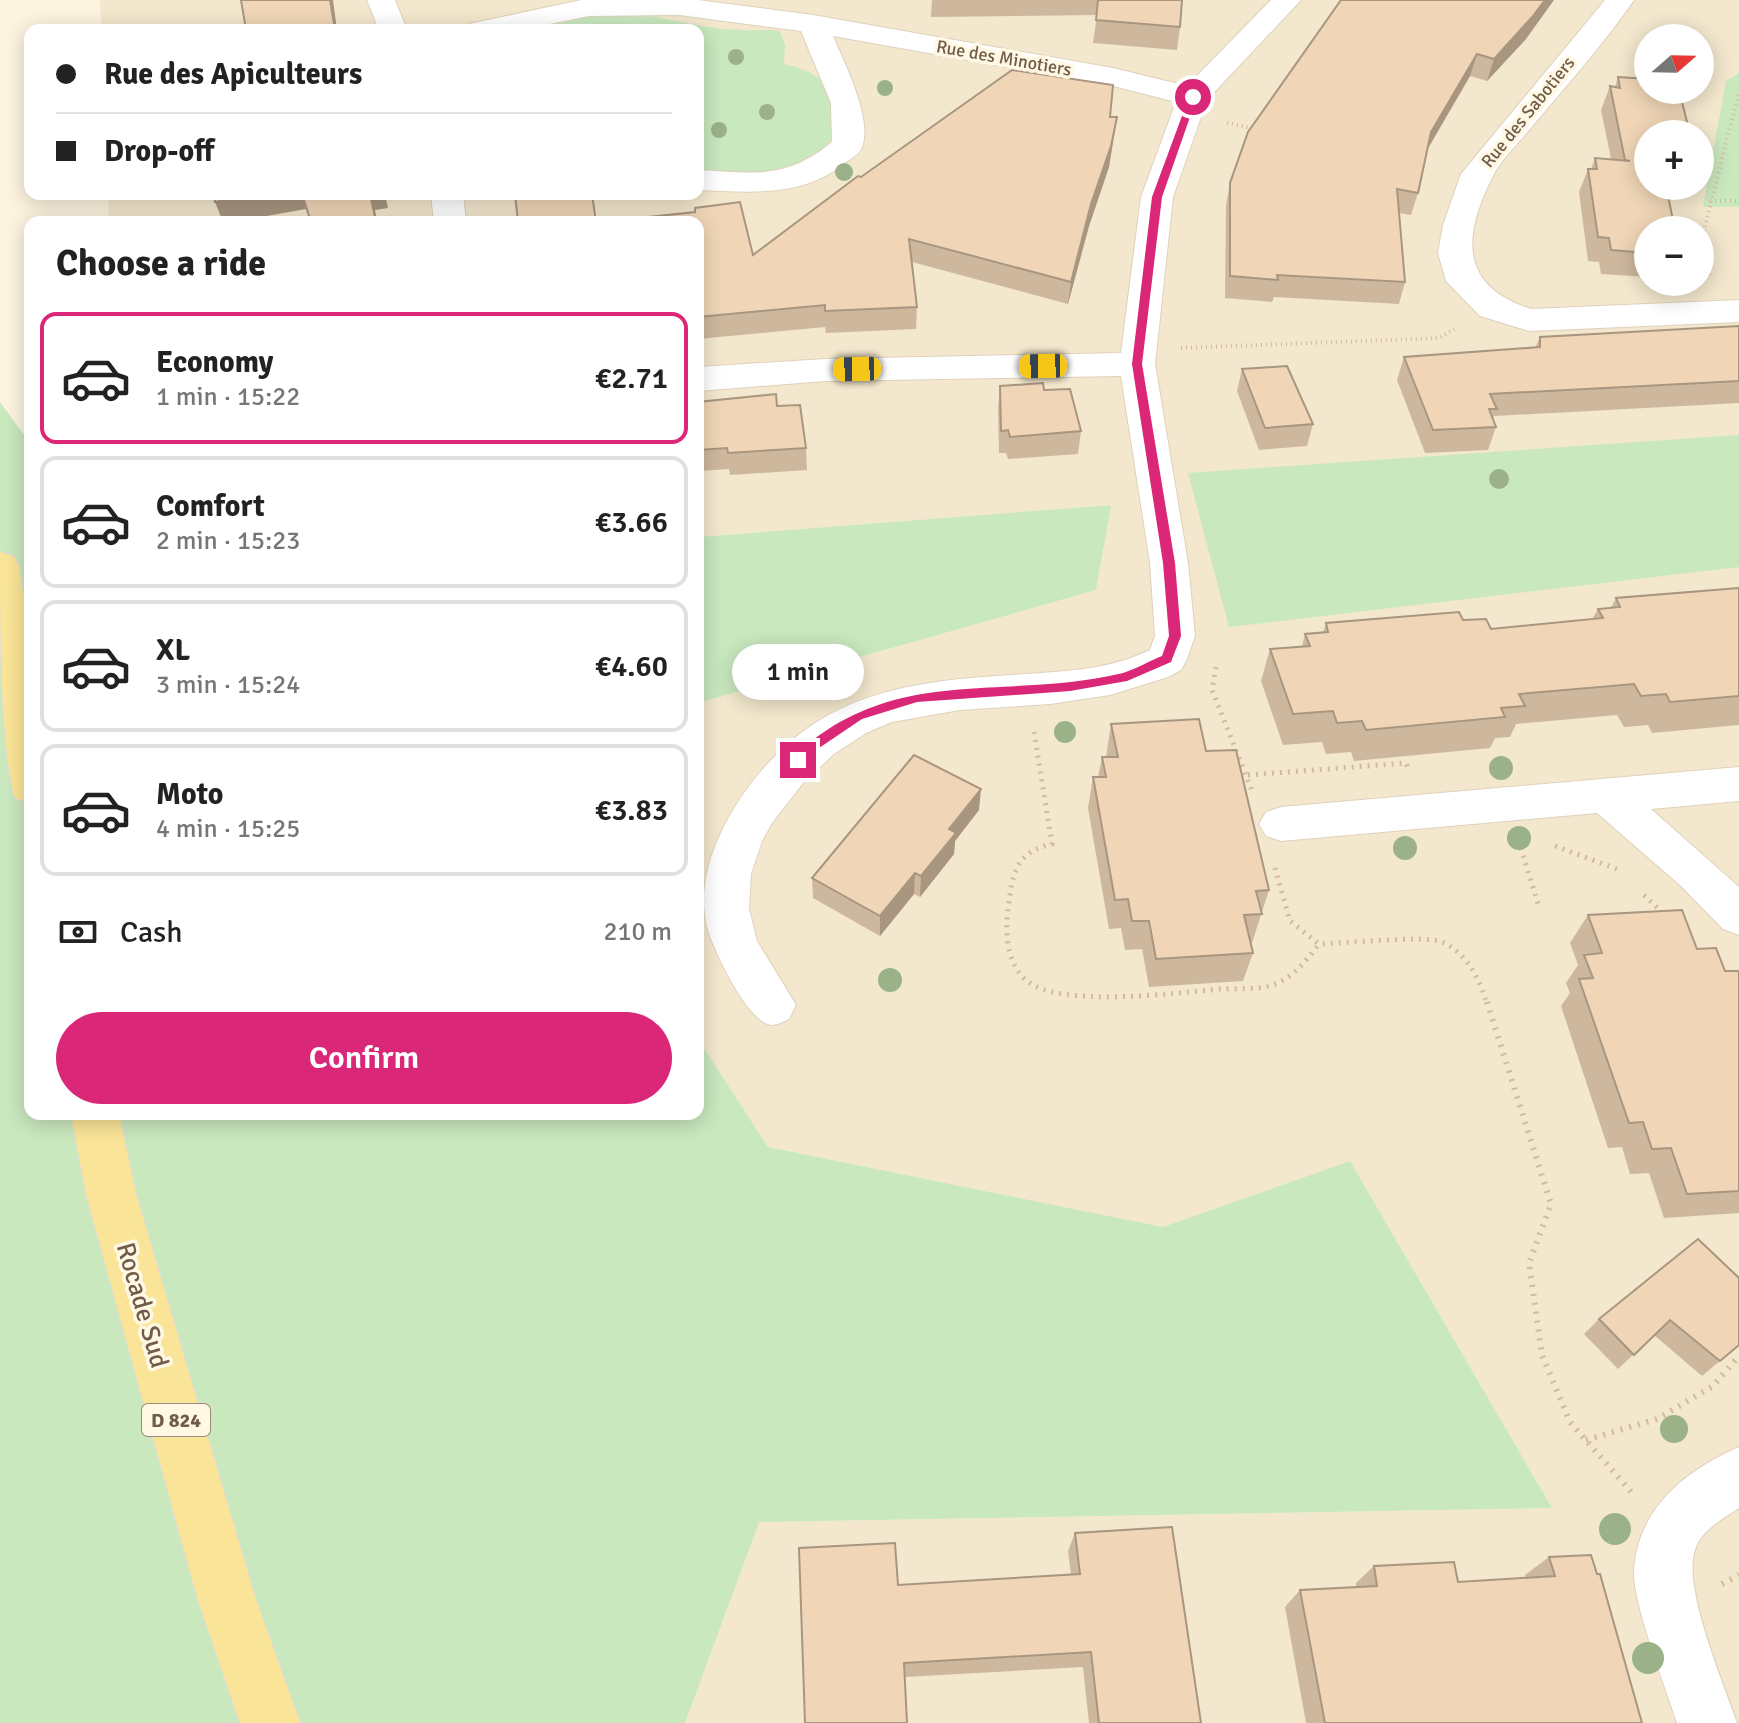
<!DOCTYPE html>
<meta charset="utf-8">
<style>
:root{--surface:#fff;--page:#f2f2f2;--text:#222;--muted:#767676;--line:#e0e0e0;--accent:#db2777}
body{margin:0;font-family:Signika,sans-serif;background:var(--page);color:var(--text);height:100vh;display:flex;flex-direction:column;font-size:30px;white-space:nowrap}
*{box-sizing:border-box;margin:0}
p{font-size:26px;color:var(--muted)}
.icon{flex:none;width:44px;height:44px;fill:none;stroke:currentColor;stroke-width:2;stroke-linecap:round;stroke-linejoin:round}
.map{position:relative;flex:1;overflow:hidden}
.sheet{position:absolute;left:24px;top:216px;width:680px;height:904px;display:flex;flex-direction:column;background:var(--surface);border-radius:16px;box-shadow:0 4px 20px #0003}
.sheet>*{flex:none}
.top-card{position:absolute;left:24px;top:24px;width:680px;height:176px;border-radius:16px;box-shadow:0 4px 20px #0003;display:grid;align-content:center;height:176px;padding:0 32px;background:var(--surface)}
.needle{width:52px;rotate:70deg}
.tools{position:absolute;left:1634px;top:24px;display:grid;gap:16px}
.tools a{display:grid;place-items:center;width:80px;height:80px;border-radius:50%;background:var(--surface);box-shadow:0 4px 20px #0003;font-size:40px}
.end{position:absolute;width:36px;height:36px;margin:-18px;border:10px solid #db2777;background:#fff;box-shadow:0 0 0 4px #fff}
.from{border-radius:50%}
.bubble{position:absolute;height:56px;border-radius:28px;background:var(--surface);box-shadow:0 4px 20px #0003;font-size:26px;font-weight:600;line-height:56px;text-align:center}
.car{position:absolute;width:24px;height:48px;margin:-24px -12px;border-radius:10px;box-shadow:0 0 6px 2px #0007;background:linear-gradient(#f5c518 24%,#345 0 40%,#f5c518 0 76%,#345 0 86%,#f5c518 0)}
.top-card b{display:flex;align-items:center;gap:28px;height:76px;font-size:30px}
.top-card b+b{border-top:2px solid var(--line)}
.top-card i{width:20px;height:20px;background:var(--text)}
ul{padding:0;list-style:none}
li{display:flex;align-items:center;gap:24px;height:132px;margin:0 16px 12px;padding:0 16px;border:4px solid var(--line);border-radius:16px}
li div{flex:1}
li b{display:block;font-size:30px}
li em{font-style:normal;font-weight:600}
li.on{border-color:var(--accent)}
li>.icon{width:72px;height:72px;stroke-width:1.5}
h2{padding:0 32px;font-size:36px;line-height:96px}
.pay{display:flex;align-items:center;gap:20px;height:88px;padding:0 32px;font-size:30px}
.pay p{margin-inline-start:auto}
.cta{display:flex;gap:16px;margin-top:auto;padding:16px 32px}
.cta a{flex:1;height:92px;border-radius:48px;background:var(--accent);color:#fff;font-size:32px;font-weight:600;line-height:92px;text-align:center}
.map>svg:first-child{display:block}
.residential{fill:#f3e7cd;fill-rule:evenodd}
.green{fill:#c9e8be}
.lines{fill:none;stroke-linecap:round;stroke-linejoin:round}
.minor-casing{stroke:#dfd1bb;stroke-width:2}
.major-casing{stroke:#e0dbd7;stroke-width:2}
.path-far2{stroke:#d5b99b;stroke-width:4;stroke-dasharray:1 4;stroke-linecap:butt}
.path-far1{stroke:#d5b99b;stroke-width:5;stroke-dasharray:2 6;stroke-linecap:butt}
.path{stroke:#d5b99b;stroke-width:6;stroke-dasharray:2 7;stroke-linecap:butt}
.minor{fill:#fff;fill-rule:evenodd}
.major{fill:#fae497;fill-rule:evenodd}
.tree{fill:#9bb289}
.wall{fill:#ceb89d}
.shaded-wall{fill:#a89680}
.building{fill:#f0d6b7;stroke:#a89680;stroke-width:2}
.route{fill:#db2777}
.labels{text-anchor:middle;stroke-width:7;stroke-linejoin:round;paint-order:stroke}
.far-street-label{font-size:18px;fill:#715c47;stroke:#fff8e4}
.shield{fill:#fff8e4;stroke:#9c8b76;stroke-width:2}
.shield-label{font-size:20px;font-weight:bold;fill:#715c47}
.near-street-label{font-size:26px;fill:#715c47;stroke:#fff8e4}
</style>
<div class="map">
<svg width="1739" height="1723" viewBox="0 0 1739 1723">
<rect width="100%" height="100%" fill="#fcf4df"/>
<path class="residential" d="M100 0H1739V1723H685L758 1522 1552 1508 1350 1161 1163 1227 768 1147 698 1039V703L1096 590 1110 505 698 537V222H109L108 194H698V30H102ZM1648 38H1700V90H1648ZM1648 134H1700V186H1648ZM1648 230H1700V282H1648Z"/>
<g class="green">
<path d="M626 14C666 16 705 30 742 30 755 31 766 29 780 31L785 45 784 64C809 70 827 77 833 104 851 180 747 175 698 175V30H529L587 17Z"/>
<path d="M1739 73V207H1703L1726 81Z"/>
<path d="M0 402 30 443V1114H698V1039L768 1147 1163 1227 1350 1161 1552 1508 759 1522 685 1723H0Z"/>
<path d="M1739 435V567L1229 627 1188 473Z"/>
<path d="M1111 505 1096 590 698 703V537Z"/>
</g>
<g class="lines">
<defs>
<g id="minor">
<path d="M367 0H395L407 30H379Z"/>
<path d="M581 0H698L813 15 1113 68 1187 86 1271 0H1301L1207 100 1173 197 1155 364 1188 563 1195 636 1187 659 1181 670 1168 677 1110 695 1050 704 960 710 892 722 866 733 834 754 803 783 772 823 762 841 751 874 749 909 757 941 796 1005 789 1019C785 1021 777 1025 772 1025 748 1024 713 949 707 927 703 910 703 891 707 873 719 819 761 762 805 730 869 683 950 679 1026 674 1068 671 1112 669 1150 650L1155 636 1150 563 1121 376 825 381 698 391V367L825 359 1121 353 1141 197 1176 102 1113 86 833 36C844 62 873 119 862 147 860 154 850 159 845 163 803 198 749 192 698 190V170C754 173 786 180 832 142L831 103 801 31 679 15 589 16 520 30H465L469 24Z"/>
<path d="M1605 0H1634C1603 45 1565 87 1530 129 1518 144 1500 160 1492 178 1462 238 1460 286 1531 309L1739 300V322L1529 331 1480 316 1446 281 1438 253 1443 225 1461 174Z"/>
<path d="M431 194H463L466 222H434Z"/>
<path d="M1739 767V801L1651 809 1739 887V935L1723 929 1681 886 1597 813 1281 841 1266 836 1259 824 1266 812 1281 807Z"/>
<path d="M1739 1447V1508C1723 1519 1701 1530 1695 1550 1682 1587 1724 1684 1737 1723H1677C1666 1688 1632 1602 1634 1570 1638 1508 1686 1470 1739 1447Z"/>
</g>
<g id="major">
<path d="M0 552 14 556 19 566 30 639V803L15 798C0 750 0 610 0 552Z"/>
<path d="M71 1114H119L136 1194 255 1597 300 1723H240L197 1597 86 1194Z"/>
</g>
</defs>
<use href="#minor" class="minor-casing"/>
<use href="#major" class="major-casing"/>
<g class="path-far2">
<path d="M1227 123 1257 129"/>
<path d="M1710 201H1739"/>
<path d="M1700 246 1739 92"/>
<path d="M1700 246 1710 275"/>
<path d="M1181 348 1439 338 1456 328"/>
</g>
<g class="path-far1">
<path d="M1216 667 1212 690 1253 793"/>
<path d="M1034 732 1052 844C1022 851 1014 865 1010 895 1005 922 1003 961 1027 981 1059 1008 1177 993 1220 989 1235 988 1254 990 1269 986 1292 980 1305 962 1319 944"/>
<path d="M1248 775 1406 763 1409 771"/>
<path d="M1555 846 1617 869"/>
<path d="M1521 848 1538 904"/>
<path d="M1275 868 1290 921 1319 944C1341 943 1424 936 1439 941 1466 950 1480 980 1487 1004"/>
<path d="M1644 895 1663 913"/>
</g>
<g class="path">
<path d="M1487 1002 1551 1204 1529 1263 1542 1355 1570 1422 1634 1495"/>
<path d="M1586 1440 1657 1419 1713 1386 1739 1356"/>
<path d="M1722 1584 1739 1575"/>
</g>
<use href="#minor" class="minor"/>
<use href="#major" class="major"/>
</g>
<g class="tree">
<circle cx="736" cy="57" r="8"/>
<circle cx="885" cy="88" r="8"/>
<circle cx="767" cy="112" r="8"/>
<circle cx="719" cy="130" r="8"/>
<circle cx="844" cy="172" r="9"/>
<circle cx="1499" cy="479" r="10"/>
<circle cx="1065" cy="732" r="11"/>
<circle cx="1501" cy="768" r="12"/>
<circle cx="1519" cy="838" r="12"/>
<circle cx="1405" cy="848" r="12"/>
<circle cx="890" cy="980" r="12"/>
<circle cx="1674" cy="1429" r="14"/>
<circle cx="1615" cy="1529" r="16"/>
<circle cx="1648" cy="1658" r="16"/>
</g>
<g class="wall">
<path d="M932 0H1182L1180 27 1177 50 1093 43 1097 15 931 17Z"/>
<path d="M1341 0 1526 39 1487 81 1470 76 1427 150 1418 193 1411 215 1399 213 1405 282 1399 304 1274 297 1272 302 1225 298 1226 205 1230 183Z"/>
<path d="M1618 77 1648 134V186H1688L1687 190 1666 188 1648 230V277L1601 274 1599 262 1588 261 1579 192 1588 169H1591L1595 158 1611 159 1601 110 1610 86 1615 87Z"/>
<path d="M1110 117H1117L1109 167 1089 226 1068 304 912 262 917 307 916 329 826 333 825 327 698 339V222L753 255 861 177Z"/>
<path d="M1739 326V403L1494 416 1493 419 1496 427 1488 450 1425 453 1397 380 1404 357 1535 348 1540 337Z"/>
<path d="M1242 369 1313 424 1307 446 1259 450 1237 391Z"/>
<path d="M1000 386 1044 390 1081 431 1078 454 1008 459 1006 453H999L998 409Z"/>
<path d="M698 402 777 406 806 448 807 470 730 475 729 469 698 471Z"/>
<path d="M1739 588V725L1652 733 1648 725 1624 727 1617 715 1516 724 1510 737 1495 738 1490 748 1354 761 1351 752 1326 754 1322 742 1283 745 1261 681 1270 649 1302 646 1305 634 1323 633 1326 623 1463 620 1491 629 1592 619 1598 609 1611 608 1616 598Z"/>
<path d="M1111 724 1206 751 1269 890 1252 943H1250L1253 953 1243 981 1149 987 1142 949 1125 950 1121 928 1109 929 1088 808 1093 777H1098L1102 757H1106Z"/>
<path d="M979 810 955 841 954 854 920 897 914 894 880 936 813 898 812 878Z"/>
<path d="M1588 915 1697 949 1725 971 1739 972V1213L1664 1218 1649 1173 1630 1174 1622 1147 1608 1148 1561 1006 1570 993 1566 983 1578 965 1570 943Z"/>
<path d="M1698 1239 1739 1345 1702 1376 1654 1335 1618 1369 1584 1334 1599 1319Z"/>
<path d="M1075 1533 1201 1723H1089L1083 1667 904 1677 898 1585 1071 1574 1068 1551Z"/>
<path d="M1549 1557 1642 1723H1306L1285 1607 1300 1590 1356 1587V1583L1374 1566 1458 1582 1526 1578 1525 1575Z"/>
</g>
<g class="shaded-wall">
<path d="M330 0H333L337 30H335Z"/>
<path d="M1545 0H1554L1526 39 1487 81 1494 59Z"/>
<path d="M1477 54 1470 76 1424 155 1431 132Z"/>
<path d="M1117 117 1109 167 1089 226 1068 304 1071 282 1091 204Z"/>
<path d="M259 194H302L306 209 232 222H223L215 202Z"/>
<path d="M370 194H385L388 208 375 210 377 222H376Z"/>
<path d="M981 789 979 810 955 841 954 854 920 897 921 876 949 829Z"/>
<path d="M915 873 914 894 880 936V916Z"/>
</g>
<g class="building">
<path d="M241 0H330L335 30H267V28L246 30Z"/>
<path d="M1098 0H1182L1180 27 1096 20Z"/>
<path d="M1341 0H1545L1533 16 1494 59 1477 54 1431 132 1418 193 1397 189 1405 282 1277 275 1278 280 1230 276V183L1248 132Z"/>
<path d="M1012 70 1113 85 1110 117H1117L1111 146 1091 204 1071 282 909 239 917 307 825 311V305L698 317V222H602L695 212V208L740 202 753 255 858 176 861 177Z"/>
<path d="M1618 77 1648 79V90H1679L1690 134H1648V186H1666L1675 230H1648V253L1611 250 1609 238 1598 237 1588 169H1597L1595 158 1630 161 1625 160 1610 86 1620 88Z"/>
<path d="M214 194H259L215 202Z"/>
<path d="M302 194H370L376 222H311Z"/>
<path d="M515 194H592L596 222H518Z"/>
<path d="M1739 326V381L1490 394 1497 409H1489L1496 427 1433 430 1404 357 1540 347V337Z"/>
<path d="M1287 366 1313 424 1265 428 1242 369Z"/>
<path d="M1043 383 1044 390 1070 389 1081 431 1010 437 1008 430 1001 431 1000 386Z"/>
<path d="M776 394 777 406 800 405 806 448 728 453 727 448 698 450V402Z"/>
<path d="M1739 588V696L1670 702 1666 694 1641 696 1634 684 1519 694 1525 706 1501 708 1505 717 1366 730 1362 721 1337 723 1333 711 1293 714 1270 649 1310 646 1305 634 1328 632 1326 623 1459 612 1463 620 1486 619 1491 629 1603 618 1598 609 1620 607 1616 598Z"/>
<path d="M1199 719 1206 751 1236 750 1269 890 1256 891 1262 914 1244 915 1253 953 1156 959 1149 921H1132L1128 899 1115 900 1093 777H1106L1102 757H1118L1111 724Z"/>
<path d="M914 755 981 789 949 829 956 833 921 876 915 873 880 916 812 878Z"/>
<path d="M1682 910 1697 949 1716 948 1725 971H1738L1739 972V1191L1687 1194 1671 1148 1652 1149 1643 1122 1629 1123 1579 979 1593 978 1584 955 1602 953 1588 915Z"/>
<path d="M1698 1239 1739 1278V1345L1720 1361 1670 1320 1634 1355 1599 1319Z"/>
<path d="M1172 1527 1201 1723H1099L1091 1652 904 1663 907 1723H805L799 1548 895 1543 898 1585 1080 1574 1075 1533Z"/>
<path d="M1591 1555 1597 1574H1600L1642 1723H1325L1300 1590 1377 1586 1374 1566 1454 1562 1458 1582 1555 1576 1549 1557Z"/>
</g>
<path class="route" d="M1193 95 1197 97 1162 197 1142 364 1175 563 1181 636 1171 662 1127 681 1070 691 917 702 862 719 819 748 802 764H793V757C894 662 1002 702 1123 673 1136 669 1149 661 1162 656L1169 636 1163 563 1132 364 1152 197 1189 97Z"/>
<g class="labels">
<g class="far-street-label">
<text transform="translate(1004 58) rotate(10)" y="6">Rue des Minotiers</text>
<text transform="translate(1528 112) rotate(-51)" y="6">Rue des Sabotiers</text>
</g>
<rect class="shield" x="142" y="1404" width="68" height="32" rx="6"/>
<g class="shield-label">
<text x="176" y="1427">D 824</text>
</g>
<g class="near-street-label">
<text transform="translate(143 1305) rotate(74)" y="9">Rocade Sud</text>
</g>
</g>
</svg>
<div class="tools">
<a><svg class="needle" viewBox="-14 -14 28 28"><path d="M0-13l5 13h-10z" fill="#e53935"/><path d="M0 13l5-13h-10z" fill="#767676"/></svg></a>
<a>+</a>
<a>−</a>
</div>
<i class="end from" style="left:1193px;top:97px"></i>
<i class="end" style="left:798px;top:760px"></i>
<div class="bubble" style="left:732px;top:644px;width:132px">1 min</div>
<i class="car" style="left:1043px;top:366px;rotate:269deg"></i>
<i class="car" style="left:857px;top:369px;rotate:269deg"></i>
<div class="top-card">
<b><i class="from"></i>Rue des Apiculteurs</b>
<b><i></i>Drop-off</b>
</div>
<section class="sheet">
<h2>Choose a ride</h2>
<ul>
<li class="on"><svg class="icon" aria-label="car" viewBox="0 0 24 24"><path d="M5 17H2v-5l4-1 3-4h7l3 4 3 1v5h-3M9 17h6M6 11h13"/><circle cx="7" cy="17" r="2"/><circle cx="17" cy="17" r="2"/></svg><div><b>Economy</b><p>1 min · 15:22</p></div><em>€2.71</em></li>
<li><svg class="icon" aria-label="car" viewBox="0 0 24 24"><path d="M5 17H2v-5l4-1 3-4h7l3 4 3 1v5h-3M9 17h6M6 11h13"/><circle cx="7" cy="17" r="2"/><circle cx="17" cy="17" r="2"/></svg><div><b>Comfort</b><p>2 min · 15:23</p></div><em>€3.66</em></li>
<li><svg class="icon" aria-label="car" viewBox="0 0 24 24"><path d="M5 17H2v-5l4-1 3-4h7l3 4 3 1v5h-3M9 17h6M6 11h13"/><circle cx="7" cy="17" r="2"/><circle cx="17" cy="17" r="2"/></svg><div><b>XL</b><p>3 min · 15:24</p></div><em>€4.60</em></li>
<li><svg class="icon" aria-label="car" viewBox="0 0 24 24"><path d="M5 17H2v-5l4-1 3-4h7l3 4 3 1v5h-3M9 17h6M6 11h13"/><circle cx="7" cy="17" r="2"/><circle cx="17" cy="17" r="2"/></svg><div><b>Moto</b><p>4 min · 15:25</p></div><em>€3.83</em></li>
</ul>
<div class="pay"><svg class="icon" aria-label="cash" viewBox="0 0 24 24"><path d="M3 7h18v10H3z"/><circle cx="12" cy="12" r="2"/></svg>Cash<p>210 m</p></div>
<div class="cta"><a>Confirm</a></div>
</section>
</div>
